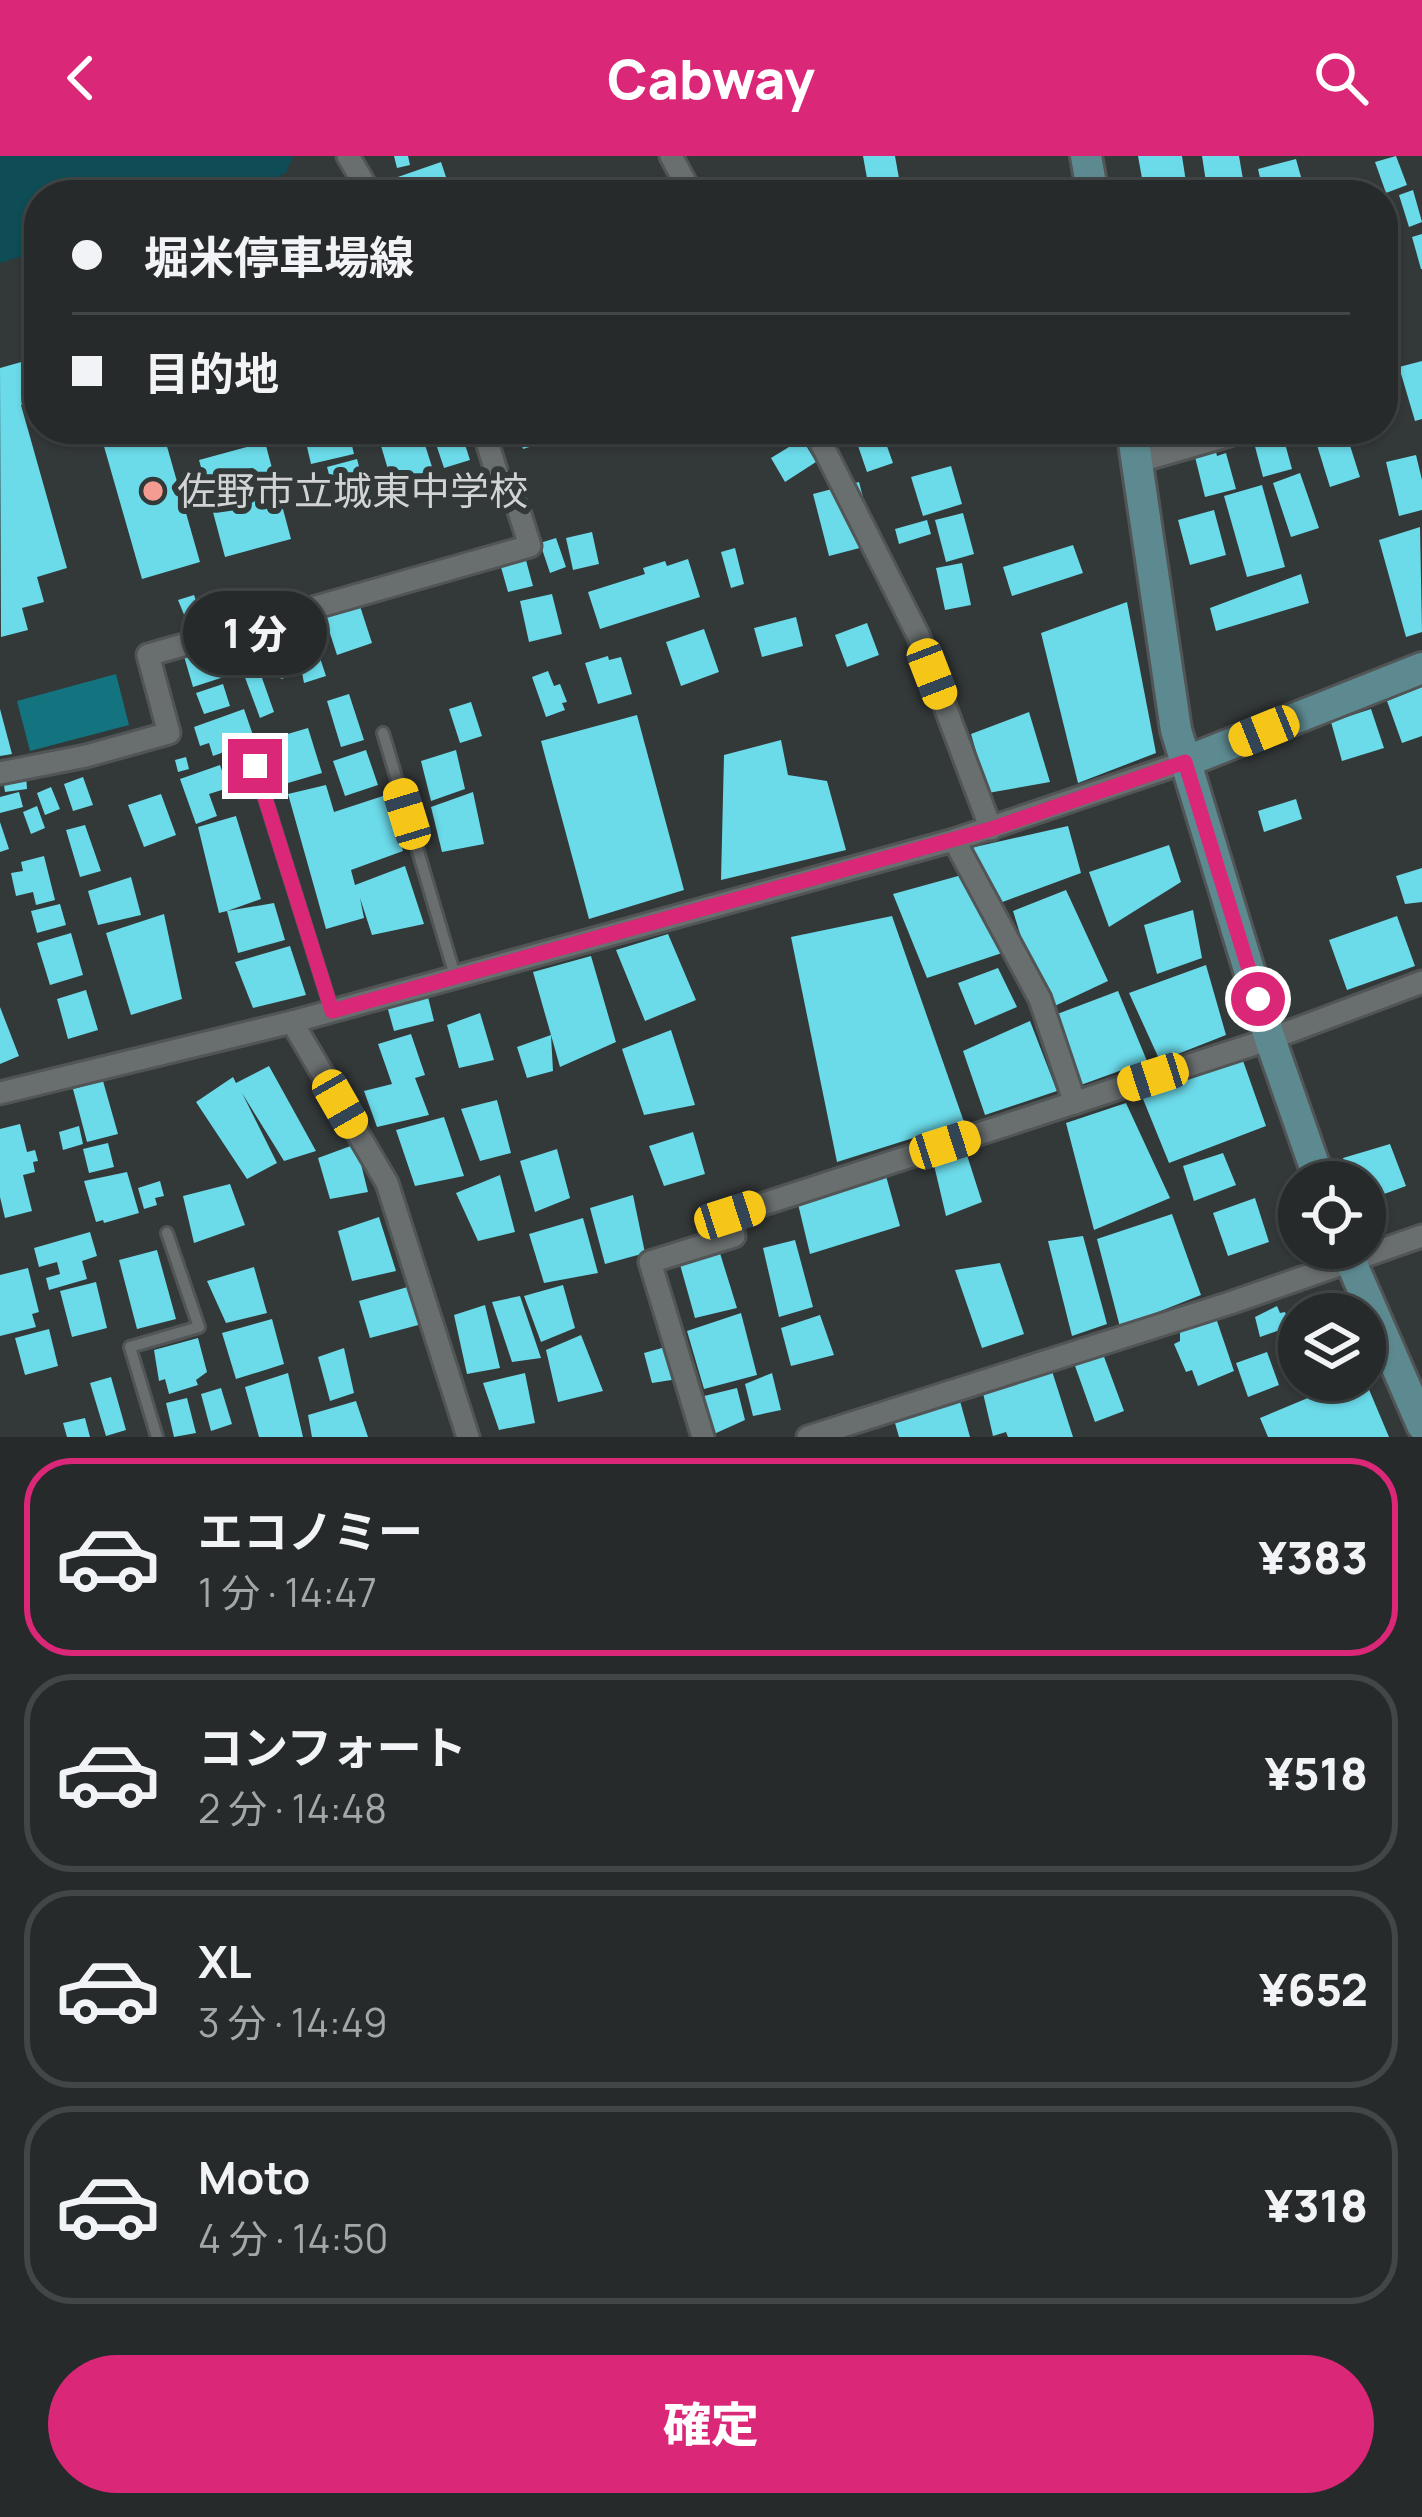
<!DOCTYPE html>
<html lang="ja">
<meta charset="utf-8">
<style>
:root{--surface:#262a2a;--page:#2e3232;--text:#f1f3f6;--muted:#a4a7a8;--line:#424647;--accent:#db2777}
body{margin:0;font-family:Manrope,"Noto Sans JP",sans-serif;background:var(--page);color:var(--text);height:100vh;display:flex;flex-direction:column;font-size:45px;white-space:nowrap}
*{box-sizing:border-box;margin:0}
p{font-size:39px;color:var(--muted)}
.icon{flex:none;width:66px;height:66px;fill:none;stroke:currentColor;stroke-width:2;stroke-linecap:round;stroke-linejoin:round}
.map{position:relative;height:1281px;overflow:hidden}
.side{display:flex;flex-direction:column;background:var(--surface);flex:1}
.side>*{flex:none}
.banner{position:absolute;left:24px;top:24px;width:1374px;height:264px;border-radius:48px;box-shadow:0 3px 9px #0004,0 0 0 3px var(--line);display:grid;align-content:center;height:264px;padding:0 48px;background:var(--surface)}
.buttons{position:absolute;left:1278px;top:1005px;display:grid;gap:24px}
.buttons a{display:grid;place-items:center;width:108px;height:108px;border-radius:50%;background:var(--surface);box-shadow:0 3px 9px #0004,0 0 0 3px var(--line);font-size:60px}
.end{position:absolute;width:54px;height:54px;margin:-27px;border:15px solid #db2777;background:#fff;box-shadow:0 0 0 6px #fff}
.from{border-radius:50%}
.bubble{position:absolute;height:84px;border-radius:42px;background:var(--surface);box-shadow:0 3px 9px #0004,0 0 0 3px var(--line);font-size:39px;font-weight:800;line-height:84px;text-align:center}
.car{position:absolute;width:36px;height:72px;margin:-36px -18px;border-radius:15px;box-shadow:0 0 9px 3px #0007;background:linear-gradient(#f5c518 24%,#345 0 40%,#f5c518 0 76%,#345 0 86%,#f5c518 0)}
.banner b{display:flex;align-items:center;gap:42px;height:114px;font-size:45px}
.banner b+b{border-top:3px solid var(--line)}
.banner i{width:30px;height:30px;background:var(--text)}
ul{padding:21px 0 0;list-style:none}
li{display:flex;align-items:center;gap:36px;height:198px;margin:0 24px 18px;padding:0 24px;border:6px solid var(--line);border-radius:48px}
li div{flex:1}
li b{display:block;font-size:45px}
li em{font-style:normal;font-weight:800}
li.on{border-color:var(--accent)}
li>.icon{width:108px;height:108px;stroke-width:1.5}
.primary-button{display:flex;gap:24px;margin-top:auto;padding:24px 48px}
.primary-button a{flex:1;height:138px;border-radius:72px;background:var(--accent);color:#fff;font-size:48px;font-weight:800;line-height:138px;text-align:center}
header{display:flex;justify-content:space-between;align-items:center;height:156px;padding:0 48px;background:var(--accent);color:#fff;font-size:54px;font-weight:800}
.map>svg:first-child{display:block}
.green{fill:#0e4d55}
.water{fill:#13737e}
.building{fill:#6bdae9}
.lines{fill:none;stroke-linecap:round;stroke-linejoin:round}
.lane-casing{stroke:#525556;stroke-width:16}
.street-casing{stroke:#525556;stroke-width:27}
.secondary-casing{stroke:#525556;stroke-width:36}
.lane{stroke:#696e6f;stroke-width:10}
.street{stroke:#696e6f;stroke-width:21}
.secondary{stroke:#5d8a91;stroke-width:30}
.route{stroke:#db2777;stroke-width:15}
.poi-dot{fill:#f59c92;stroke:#333838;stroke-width:4.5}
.labels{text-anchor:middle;stroke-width:12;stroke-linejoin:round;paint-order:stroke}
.poi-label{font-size:39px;fill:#d1d3d4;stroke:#333838;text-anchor:start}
</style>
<header><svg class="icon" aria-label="back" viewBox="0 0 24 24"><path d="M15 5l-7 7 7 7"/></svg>Cabway<svg class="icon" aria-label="search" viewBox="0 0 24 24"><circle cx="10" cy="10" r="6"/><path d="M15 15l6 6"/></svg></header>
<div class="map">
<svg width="1422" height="1281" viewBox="0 0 1422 1281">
<rect width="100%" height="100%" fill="#333838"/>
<path class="green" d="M0 0H293L286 17 239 39H39V95L0 107Z"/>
<path class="water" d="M116 518 129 569 30 595 17 545Z"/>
<g class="building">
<path d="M394 0H408L410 9 397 12Z"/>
<path d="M863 0H895L902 39H870Z"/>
<path d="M1138 0H1182L1188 39H1145Z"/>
<path d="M1202 0H1239L1245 35 1208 39Z"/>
<path d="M1396 0 1407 29 1386 37 1375 6Z"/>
<path d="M1296 3 1306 39H1264L1258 13Z"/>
<path d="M441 6 448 27 413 39H398L392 23Z"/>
<path d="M810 28 812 39H774L773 35Z"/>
<path d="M1413 34 1422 66 1409 71 1399 39Z"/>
<path d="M1422 78V113H1421L1412 81Z"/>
<path d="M1387 164 1394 186 1383 189V165Z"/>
<path d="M39 201V244L21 249 67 412 37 421 44 446 22 452 28 474 1 481 0 212Z"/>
<path d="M1422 205V263L1415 265 1399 211Z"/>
<path d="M99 273H162L200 406 142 423Z"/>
<path d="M313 273H348L354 298 311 308 304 278Z"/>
<path d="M411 273H420L433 314 392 327 379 283Z"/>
<path d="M431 273H460L470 304 444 312Z"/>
<path d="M517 273H556L558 282 523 293Z"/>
<path d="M777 273H808L785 287Z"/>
<path d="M1281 273 1292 313 1263 321 1252 279Z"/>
<path d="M1346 277 1360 321 1330 331 1316 286Z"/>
<path d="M883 279 893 307 867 316 857 287Z"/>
<path d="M802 283 816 306 785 326 771 302Z"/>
<path d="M265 286 291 383 225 401 199 304Z"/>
<path d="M1215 292 1217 300 1226 297 1236 333 1205 341 1194 297Z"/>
<path d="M1416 299 1422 324V354L1399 360 1386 306Z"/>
<path d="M357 303 367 340 337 348 327 311Z"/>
<path d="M951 310 962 348 923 360 911 321Z"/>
<path d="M1300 317 1319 372 1291 381 1273 327Z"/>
<path d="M859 326 875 388 829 400 813 338Z"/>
<path d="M1262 329 1285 411 1247 421 1224 340Z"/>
<path d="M1214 354 1226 399 1190 409 1178 364Z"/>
<path d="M963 357 974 398 946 406 935 364Z"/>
<path d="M927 364 931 378 899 388 895 373Z"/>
<path d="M1420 371 1422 476 1406 481 1379 384Z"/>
<path d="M592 376 599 408 573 414 566 382Z"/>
<path d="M556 382 566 411 550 417 540 387Z"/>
<path d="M1073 389 1083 417 1012 440 1003 411Z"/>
<path d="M735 392 744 428 731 432 721 396Z"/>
<path d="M524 397 533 430 508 436 499 404Z"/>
<path d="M688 403 700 441 600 473 588 436 645 418 643 412 665 405 667 410Z"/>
<path d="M962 407 971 449 945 454 936 412Z"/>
<path d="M1301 418 1309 447 1216 475 1210 452Z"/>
<path d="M552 438 562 478 529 486 520 445Z"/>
<path d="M194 439 200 455 185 461 178 444Z"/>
<path d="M1127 446 1156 597 1078 627 1041 477Z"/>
<path d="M359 447 372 487 337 499 324 459Z"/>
<path d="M796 461 803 490 762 501 754 472Z"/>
<path d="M867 467 879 499 847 511 835 479Z"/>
<path d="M704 473 719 516 681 530 666 486Z"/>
<path d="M212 481 224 521 193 531 181 490Z"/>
<path d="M314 484 326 520 304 527 297 490Z"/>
<path d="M285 490 294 519 281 523 272 494Z"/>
<path d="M608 500 609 504 621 501 632 538 598 548 585 507Z"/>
<path d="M255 502 274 556 260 562 240 508Z"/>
<path d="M548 515 554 530 560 528 567 546 562 547 565 554 546 561 532 521Z"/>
<path d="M223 528 230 550 204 558 196 537Z"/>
<path d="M1422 531V580L1402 587 1387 545Z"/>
<path d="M349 538 364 584 341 591 327 545Z"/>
<path d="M471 546 482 580 460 587 449 553Z"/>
<path d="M0 553 12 598 0 600Z"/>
<path d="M244 553 255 585 213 600 209 587 200 590 194 571Z"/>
<path d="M1371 553 1384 592 1342 605 1331 566Z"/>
<path d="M1029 556 1050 626 988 637 971 578Z"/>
<path d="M637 559 684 734 589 763 541 585Z"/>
<path d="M308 572 322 617 288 627 274 582Z"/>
<path d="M781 584 788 619 827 625 846 694 721 724 724 599Z"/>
<path d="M366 594 378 629 345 640 333 605Z"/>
<path d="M456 594 465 633 431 645 421 605Z"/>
<path d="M186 601 189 613 178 616 175 604Z"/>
<path d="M220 609 228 632 209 638 217 660 196 668 180 623Z"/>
<path d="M26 620 27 633 5 636 3 623Z"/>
<path d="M83 621 93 649 73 655 64 628Z"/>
<path d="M326 629 334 656 386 639 403 695 351 714 355 729 405 710 424 768 372 779 360 742 364 762 326 773 288 638Z"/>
<path d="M51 631 60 653 45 659 37 637Z"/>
<path d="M19 636 23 651 0 657V641Z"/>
<path d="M473 636 484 688 442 696 431 651Z"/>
<path d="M161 638 176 679 144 691 128 649Z"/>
<path d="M1296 643 1302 663 1264 676 1258 655Z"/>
<path d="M37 650 45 672 31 678 23 656Z"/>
<path d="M236 660 261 743 227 755 274 747 285 784 238 797 227 755 219 757 198 671Z"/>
<path d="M0 666 9 693 0 696Z"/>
<path d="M85 669 101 715 80 721 66 674Z"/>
<path d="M1068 670 1081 717 997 748 966 693Z"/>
<path d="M1169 689 1181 726 1109 771 1089 716Z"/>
<path d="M44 700 55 744 36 749 33 736 16 740 11 717 23 715 21 706Z"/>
<path d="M1422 712V746L1405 748 1396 720Z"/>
<path d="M969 717 1008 795 927 822 893 738Z"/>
<path d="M131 721 141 759 98 769 88 735Z"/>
<path d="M1066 734 1108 825 1044 855 1013 755Z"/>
<path d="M60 748 66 769 37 777 31 755Z"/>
<path d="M1193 754 1202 802 1157 818 1144 769Z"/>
<path d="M164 758 182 843 131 859 106 777Z"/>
<path d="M892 760 964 966 837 1006 791 781Z"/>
<path d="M1397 760 1415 810 1347 834 1329 784Z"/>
<path d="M71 777 83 819 50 829 37 787Z"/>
<path d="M668 778 696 844 645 865 616 794Z"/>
<path d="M290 790 306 839 253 852 235 806Z"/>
<path d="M591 800 616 886 560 911 551 879 553 915 527 922 517 891 551 879 533 816Z"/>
<path d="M1206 809 1226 879 1160 905 1129 837Z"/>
<path d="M998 812 1017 851 975 869 958 827Z"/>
<path d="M86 834 98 874 68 883 57 843Z"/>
<path d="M1118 835 1147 905 1078 930 1052 860Z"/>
<path d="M427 837 434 865 394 875 387 850Z"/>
<path d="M0 851 19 900 0 908Z"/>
<path d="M480 857 494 904 459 912 447 869Z"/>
<path d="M1030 865 1057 935 985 959 963 895Z"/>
<path d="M671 874 695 949 644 959 622 893Z"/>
<path d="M411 878 425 919 415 922 429 959 377 971 364 935 392 928 378 888Z"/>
<path d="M1241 899 1266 970 1169 1007 1141 938Z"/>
<path d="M269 910 316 995 284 1005 242 937 277 1007 247 1023 196 946 233 921 236 927Z"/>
<path d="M103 925 118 978 87 986 73 933Z"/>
<path d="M497 944 511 997 480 1005 461 953Z"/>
<path d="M1126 947 1170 1042 1094 1074 1066 967Z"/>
<path d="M444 961 464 1020 415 1030 396 974Z"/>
<path d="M20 968 27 996 35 994 38 1005 33 1006 35 1016 23 1019 32 1055 5 1062 0 1041V973Z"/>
<path d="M79 970 83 988 63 994 59 976Z"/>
<path d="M693 976 705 1018 664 1030 649 990Z"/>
<path d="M108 987 114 1011 89 1017 83 993Z"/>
<path d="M356 988 368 1036 330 1043 318 1002Z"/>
<path d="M1390 988 1406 1030 1365 1045V1026H1350L1343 1002Z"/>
<path d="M557 993 570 1042 535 1056 520 1005Z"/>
<path d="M966 996 982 1046 946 1060 933 1005Z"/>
<path d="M1223 997 1236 1029 1194 1045 1183 1010Z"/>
<path d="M127 1016 139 1057 104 1067 103 1064 96 1066 84 1025Z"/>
<path d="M500 1019 515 1076 478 1085 456 1037Z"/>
<path d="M886 1020 900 1070 810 1098 798 1048Z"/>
<path d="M160 1025 164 1040 155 1042 157 1049 144 1053 138 1032Z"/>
<path d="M230 1028 245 1069 194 1087 183 1040Z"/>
<path d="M633 1039 645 1097 605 1108 590 1052Z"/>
<path d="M1255 1042 1269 1086 1228 1100 1213 1057Z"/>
<path d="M1172 1058 1201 1139 1120 1171 1097 1083Z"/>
<path d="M379 1061 396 1115 352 1125 338 1075Z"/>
<path d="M583 1062 598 1117 544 1127 529 1078Z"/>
<path d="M90 1076 97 1100 82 1105 87 1123 49 1134 46 1122 60 1118 57 1106 39 1111 34 1092Z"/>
<path d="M1083 1080 1107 1168 1072 1180 1048 1085Z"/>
<path d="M795 1084 813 1151 779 1161 763 1092Z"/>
<path d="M157 1094 176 1163 137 1173 119 1104Z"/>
<path d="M719 1094 737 1152 695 1162 679 1105Z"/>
<path d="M1000 1107 1024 1178 982 1192 955 1114Z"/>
<path d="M254 1111 267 1157 226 1167 207 1125Z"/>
<path d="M28 1112 39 1156 32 1158 36 1171 0 1180V1119Z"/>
<path d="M96 1126 107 1172 72 1181 60 1135Z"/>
<path d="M563 1129 575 1172 541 1186 524 1140Z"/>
<path d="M411 1130 422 1168 370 1182 359 1145Z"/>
<path d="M520 1140 541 1202 512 1206 492 1146Z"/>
<path d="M485 1149 500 1212 467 1218 454 1159Z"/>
<path d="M1277 1150 1280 1157 1285 1156 1299 1191 1286 1194 1280 1174 1260 1181 1255 1161Z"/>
<path d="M741 1157 757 1219 704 1233 687 1175Z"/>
<path d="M820 1159 834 1199 791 1210 781 1172Z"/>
<path d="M1216 1162 1234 1215 1198 1230 1192 1214 1186 1216 1174 1188 1180 1185V1175Z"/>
<path d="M272 1163 284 1208 236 1223 222 1177Z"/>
<path d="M49 1173 58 1210 25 1219 15 1182Z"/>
<path d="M581 1179 603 1235 558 1246 546 1194Z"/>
<path d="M198 1182 207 1216 196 1224 198 1229 169 1238 165 1223 159 1225 154 1194Z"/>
<path d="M669 1190 678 1223 652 1227 644 1197Z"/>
<path d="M344 1192 354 1237 330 1245 318 1201Z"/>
<path d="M1267 1196 1279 1229 1248 1241 1236 1207Z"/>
<path d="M1103 1198 1124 1255 1095 1266 1074 1207Z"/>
<path d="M1052 1215 1073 1281H1008L1006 1276 993 1280 983 1237Z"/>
<path d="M288 1217 303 1281H259L245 1231Z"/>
<path d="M525 1217 535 1267 499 1274 483 1227Z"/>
<path d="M772 1217 781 1254 753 1260 745 1228Z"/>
<path d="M111 1221 126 1274 106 1280 90 1227Z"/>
<path d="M1351 1224H1365L1389 1281H1268L1260 1262Z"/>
<path d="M221 1232 232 1268 211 1275 201 1238Z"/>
<path d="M737 1232 745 1264 714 1278 700 1241Z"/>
<path d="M187 1242 196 1277 174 1281 166 1247Z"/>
<path d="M356 1245 368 1281H312L308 1259Z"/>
<path d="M960 1245 970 1281H899L895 1267Z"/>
<path d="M85 1262 90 1281H67L63 1267Z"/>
</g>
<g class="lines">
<defs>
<g id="lane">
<path d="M383 577 455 820"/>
<path d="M255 610 332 855"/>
<path d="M157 1281 130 1191 199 1171 167 1077"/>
</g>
<g id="street">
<path d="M348 0 371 39"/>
<path d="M671 0 692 39"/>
<path d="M814 273 918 479 991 673"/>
<path d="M1137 306 1250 273"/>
<path d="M0 617 86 600 169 577 148 499 530 390 518 352 502 334 483 273"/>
<path d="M954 684 1040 843 1075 947"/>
<path d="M292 866 387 1027 468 1281"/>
<path d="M0 937 292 866 954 684 1185 606"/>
<path d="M703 1281 650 1106 734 1080 730 1059 1270 883 1422 826"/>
<path d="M808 1281 1230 1147 1422 1080"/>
</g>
<g id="secondary">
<path d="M1086 0 1093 39"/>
<path d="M1132 273 1176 574 1270 883 1320 1026"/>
<path d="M1185 606 1422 512"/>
<path d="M1345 1092 1422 1269"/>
</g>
</defs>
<use href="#lane" class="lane-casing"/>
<use href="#street" class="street-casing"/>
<use href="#secondary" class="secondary-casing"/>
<use href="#lane" class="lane"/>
<use href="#street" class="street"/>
<use href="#secondary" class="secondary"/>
</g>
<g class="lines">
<path class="route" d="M255 610 332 855 991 673 1185 606 1258 843"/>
</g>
<circle class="poi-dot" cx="153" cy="335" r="12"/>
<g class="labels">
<g class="poi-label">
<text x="177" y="349">佐野市立城東中学校</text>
</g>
</g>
</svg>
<div class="buttons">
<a><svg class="icon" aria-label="locate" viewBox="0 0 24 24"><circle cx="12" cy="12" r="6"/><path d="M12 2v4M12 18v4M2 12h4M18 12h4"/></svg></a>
<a><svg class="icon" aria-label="layers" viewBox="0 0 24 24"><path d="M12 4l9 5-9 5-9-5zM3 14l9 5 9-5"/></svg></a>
</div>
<i class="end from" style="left:1258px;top:843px"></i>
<i class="end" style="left:255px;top:610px"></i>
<div class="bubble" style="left:183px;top:435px;width:144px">1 分</div>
<i class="car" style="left:932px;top:518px;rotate:159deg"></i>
<i class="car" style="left:1264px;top:575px;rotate:248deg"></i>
<i class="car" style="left:407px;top:658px;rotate:343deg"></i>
<i class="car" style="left:1153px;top:921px;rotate:252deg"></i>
<i class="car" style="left:340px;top:948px;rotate:150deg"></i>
<i class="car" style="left:945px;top:989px;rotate:72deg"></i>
<i class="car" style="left:730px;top:1059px;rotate:72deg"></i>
<div class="banner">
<b><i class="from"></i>堀米停車場線</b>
<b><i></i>目的地</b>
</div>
</div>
<section class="side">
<ul>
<li class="on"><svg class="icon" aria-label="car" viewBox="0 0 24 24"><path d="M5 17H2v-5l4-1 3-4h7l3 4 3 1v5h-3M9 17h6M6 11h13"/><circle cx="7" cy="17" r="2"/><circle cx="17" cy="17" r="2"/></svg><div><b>エコノミー</b><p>1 分 · 14:47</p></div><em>¥383</em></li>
<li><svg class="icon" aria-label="car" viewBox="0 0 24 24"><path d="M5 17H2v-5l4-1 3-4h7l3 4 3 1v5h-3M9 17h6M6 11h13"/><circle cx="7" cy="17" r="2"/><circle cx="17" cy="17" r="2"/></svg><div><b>コンフォート</b><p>2 分 · 14:48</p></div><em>¥518</em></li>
<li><svg class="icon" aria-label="car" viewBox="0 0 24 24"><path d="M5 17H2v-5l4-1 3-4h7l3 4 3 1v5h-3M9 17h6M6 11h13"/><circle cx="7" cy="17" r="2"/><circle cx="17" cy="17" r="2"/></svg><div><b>XL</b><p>3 分 · 14:49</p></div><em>¥652</em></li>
<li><svg class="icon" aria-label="car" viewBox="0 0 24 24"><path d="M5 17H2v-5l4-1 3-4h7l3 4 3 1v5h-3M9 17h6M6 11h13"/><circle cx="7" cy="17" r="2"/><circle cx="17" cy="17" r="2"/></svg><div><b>Moto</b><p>4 分 · 14:50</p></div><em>¥318</em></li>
</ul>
<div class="primary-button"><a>確定</a></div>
</section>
